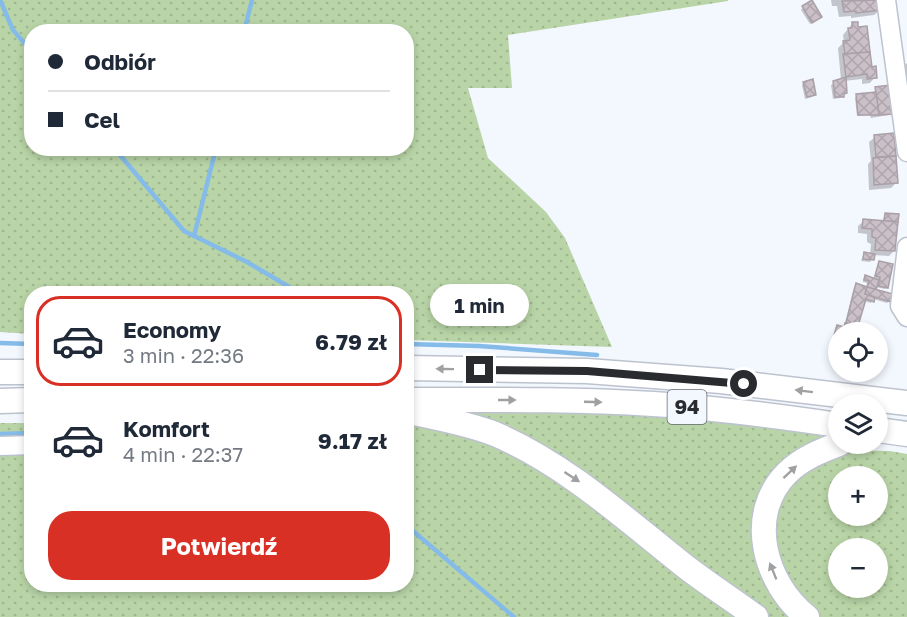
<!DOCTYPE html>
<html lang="pl">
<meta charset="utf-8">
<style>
:root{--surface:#fff;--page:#f2f2f3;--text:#1f2937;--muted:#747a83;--line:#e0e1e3;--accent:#d93025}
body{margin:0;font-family:"Golos Text",sans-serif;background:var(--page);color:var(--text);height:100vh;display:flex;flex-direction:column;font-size:22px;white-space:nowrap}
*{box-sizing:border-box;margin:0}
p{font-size:20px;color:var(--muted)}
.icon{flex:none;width:33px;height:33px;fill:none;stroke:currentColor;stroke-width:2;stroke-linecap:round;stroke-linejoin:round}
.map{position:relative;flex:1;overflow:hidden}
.drawer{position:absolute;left:24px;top:286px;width:390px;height:306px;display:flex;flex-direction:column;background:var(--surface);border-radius:24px;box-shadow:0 3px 9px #0003}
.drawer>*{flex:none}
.hud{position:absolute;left:24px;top:24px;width:390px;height:132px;border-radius:24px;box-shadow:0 3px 9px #0003;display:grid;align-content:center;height:132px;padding:0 24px;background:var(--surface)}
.buttons{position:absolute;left:828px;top:322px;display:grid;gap:12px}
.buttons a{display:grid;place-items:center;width:60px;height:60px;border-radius:50%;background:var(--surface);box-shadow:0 3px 9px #0003;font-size:30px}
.end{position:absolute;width:27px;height:27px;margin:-14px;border:8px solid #292b2f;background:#fff;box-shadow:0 0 0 3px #fff}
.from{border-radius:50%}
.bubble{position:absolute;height:42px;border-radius:21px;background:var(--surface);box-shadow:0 3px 9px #0003;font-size:20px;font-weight:700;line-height:42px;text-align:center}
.hud b{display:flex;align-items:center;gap:21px;height:57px;font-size:22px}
.hud b+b{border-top:2px solid var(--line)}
.hud i{width:15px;height:15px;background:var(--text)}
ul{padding:10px 0 0;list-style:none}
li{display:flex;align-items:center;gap:18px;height:90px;margin:0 12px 9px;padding:0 12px;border:3px solid transparent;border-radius:24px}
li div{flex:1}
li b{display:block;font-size:22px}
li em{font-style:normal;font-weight:700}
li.on{border-color:var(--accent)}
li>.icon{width:54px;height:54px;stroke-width:1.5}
.button{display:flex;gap:12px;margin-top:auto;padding:12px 24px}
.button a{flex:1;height:69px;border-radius:24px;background:var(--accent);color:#fff;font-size:24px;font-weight:700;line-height:69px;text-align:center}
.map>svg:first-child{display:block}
.grass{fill:url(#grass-dots);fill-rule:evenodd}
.shadow{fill:#0003}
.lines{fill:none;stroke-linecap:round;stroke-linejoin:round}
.stream{stroke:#85bbe8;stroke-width:4.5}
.building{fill:url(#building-cross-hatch);stroke:#aba0a8;stroke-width:1.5}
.minor-casing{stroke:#bdc3ce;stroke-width:21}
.major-casing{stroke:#bdc3ce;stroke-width:27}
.minor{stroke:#fff;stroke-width:18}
.major{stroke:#fff;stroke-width:24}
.oneway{fill:#9fa0a1}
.route{stroke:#292b2f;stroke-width:8}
.labels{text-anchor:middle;stroke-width:6;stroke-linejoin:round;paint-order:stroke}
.shield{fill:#f3f7fe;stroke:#66686d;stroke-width:1.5}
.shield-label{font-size:20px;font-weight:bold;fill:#292b2f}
</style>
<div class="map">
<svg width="907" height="617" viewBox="0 0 907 617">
<defs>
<pattern id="grass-dots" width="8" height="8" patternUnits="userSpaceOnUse" patternTransform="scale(1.5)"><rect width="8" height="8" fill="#b9d5a7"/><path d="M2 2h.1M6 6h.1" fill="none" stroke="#9fb790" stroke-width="1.8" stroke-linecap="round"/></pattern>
<pattern id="building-cross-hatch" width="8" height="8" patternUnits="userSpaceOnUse" patternTransform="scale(1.5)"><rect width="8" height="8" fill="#cbc0c8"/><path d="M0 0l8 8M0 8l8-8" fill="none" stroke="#aea5ac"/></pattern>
</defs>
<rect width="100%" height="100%" fill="#f3f7fe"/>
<g class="grass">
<path d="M0 0H728V1L508 35 512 88H468L488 158 546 212 565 238 612 347 407 340 406 294H32L31 334 0 332ZM32 32H406V148H32Z"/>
<path d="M458 411 649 415 816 431 833 450 890 451 907 454V617H0V423H31L32 585H406L407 414ZM838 477H878V516H838ZM838 549H878V588H838Z"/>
</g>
<g class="shadow">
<path d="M831 0H879L880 10 874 15 851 18V16L839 17 837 6H832Z"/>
<path d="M803 7 818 19 810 24 801 10Z"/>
<path d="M852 24 875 77 870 83 862 84V79L844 81 845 93 840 98 833 99 831 85 841 80 838 48 844 42 843 35Z"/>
<path d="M907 63V79H905L903 67Z"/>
<path d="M804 83 814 94 812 97 805 99 802 85Z"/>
<path d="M876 88 892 113 889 115 871 118 870 115 857 116 855 98 857 95 874 94Z"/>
<path d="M892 135 897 182 891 188 869 190 868 164 871 161 869 142 875 137Z"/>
<path d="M885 214 894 251 889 256 873 255 870 262 861 261 864 253 870 255 871 244 867 242V234L858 233V226L864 221 882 222Z"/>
<path d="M879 263 887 287 885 289 876 287 875 291 890 301 887 303 873 299 871 303 864 301 856 327 861 333H838V339L833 337 838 326 844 327 854 287 857 285 866 288 867 283 863 282V279L865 277 873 279Z"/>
</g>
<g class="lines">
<g class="stream">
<path d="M0 0 13 30 32 52"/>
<path d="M244 32 252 0"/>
<path d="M114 148 184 231 247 262 301 294"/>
<path d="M194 236 216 148"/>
<path d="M0 343 32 344"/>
<path d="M406 344 479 346 597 355"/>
<path d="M0 434 32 433"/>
<path d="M406 525 514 617"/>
</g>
</g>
<g class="building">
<path d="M812 0 822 17 812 23 802 6Z"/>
<path d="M880 0 881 10 856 13V11L844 12 842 1Z"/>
<path d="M852 22H858V27L867 26 870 52 845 54 843 41 850 40 848 28H852Z"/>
<path d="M870 52 872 67 876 66 877 78 867 79V74L846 77 843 54Z"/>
<path d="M846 77 847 93 844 94V97H835L833 81Z"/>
<path d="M813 79 816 95 807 97 803 82Z"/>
<path d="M890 85 893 114 879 115 875 87Z"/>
<path d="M876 92 879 115H858L856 94Z"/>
<path d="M894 133 896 156 876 157 874 135Z"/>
<path d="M896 156 898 183 874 185 873 158Z"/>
<path d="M885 213 899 214 898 222 884 221Z"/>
<path d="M863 219 898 222 895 251 875 250 876 238 872 237V229L862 228Z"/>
<path d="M864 252 875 254 874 260 863 259Z"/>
<path d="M879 261 893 264 888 288 878 286 880 277 875 276Z"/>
<path d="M865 275 879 280 876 290 867 287 869 281 864 280Z"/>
<path d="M856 283 867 287 865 294 875 297 874 302 866 299 858 326 846 323Z"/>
<path d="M867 287 893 294 891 302 865 294Z"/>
<path d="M845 323 864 328 863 333H838V336L834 335 837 325 844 327Z"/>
</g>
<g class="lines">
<defs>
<g id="minor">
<path d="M886 0 907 152"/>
<path d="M907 247 900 306 907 317"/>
<path d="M0 446 32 445"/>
</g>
<g id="major">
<path d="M406 368 587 371 721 381 907 403"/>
<path d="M0 372H32"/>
<path d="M406 400C489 400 571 399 653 404 715 408 777 416 838 425"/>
<path d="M0 401 32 400"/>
<path d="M406 411C436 418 467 423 495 434 567 465 625 519 686 567 708 584 733 600 756 617"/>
<path d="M878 430 907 434"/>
<path d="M807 617C765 584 745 515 787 473 801 459 820 451 839 444"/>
</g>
</defs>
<use href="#minor" class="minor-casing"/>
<use href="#major" class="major-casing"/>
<use href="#minor" class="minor"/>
<use href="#major" class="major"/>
</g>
<defs><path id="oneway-solid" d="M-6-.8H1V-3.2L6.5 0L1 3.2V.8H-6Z" transform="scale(1.5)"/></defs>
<g class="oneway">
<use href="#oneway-solid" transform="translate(445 369) rotate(-179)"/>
<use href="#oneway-solid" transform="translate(804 391) rotate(-173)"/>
<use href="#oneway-solid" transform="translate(507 400)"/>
<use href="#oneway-solid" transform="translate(593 402) rotate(2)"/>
<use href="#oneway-solid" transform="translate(790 472) rotate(-43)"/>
<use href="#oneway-solid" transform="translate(572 477) rotate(33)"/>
<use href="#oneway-solid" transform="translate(773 571) rotate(-112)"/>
</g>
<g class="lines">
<path class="route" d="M480 370 587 371 744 384"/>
</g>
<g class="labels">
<rect class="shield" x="667.5" y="390" width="39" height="34" rx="4.5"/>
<g class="shield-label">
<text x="687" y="414">94</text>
</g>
</g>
</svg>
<div class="buttons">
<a><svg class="icon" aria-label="locate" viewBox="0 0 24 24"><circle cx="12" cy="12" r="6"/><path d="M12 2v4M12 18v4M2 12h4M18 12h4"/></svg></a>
<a><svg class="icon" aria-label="layers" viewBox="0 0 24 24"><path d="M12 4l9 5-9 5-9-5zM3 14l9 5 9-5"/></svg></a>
<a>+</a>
<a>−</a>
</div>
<i class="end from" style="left:744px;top:384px"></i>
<i class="end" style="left:480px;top:370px"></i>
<div class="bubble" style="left:430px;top:284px;width:99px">1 min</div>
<div class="hud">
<b><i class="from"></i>Odbiór</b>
<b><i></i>Cel</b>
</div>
<section class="drawer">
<ul>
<li class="on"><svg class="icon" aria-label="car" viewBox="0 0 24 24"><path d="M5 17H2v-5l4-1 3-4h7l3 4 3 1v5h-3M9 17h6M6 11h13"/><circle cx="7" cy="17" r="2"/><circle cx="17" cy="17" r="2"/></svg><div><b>Economy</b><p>3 min · 22:36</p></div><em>6.79 zł</em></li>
<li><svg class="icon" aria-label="car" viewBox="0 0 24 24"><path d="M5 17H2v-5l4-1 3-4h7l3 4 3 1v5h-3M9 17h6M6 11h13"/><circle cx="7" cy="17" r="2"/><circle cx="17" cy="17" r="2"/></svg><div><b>Komfort</b><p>4 min · 22:37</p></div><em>9.17 zł</em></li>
</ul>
<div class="button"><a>Potwierdź</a></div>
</section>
</div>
